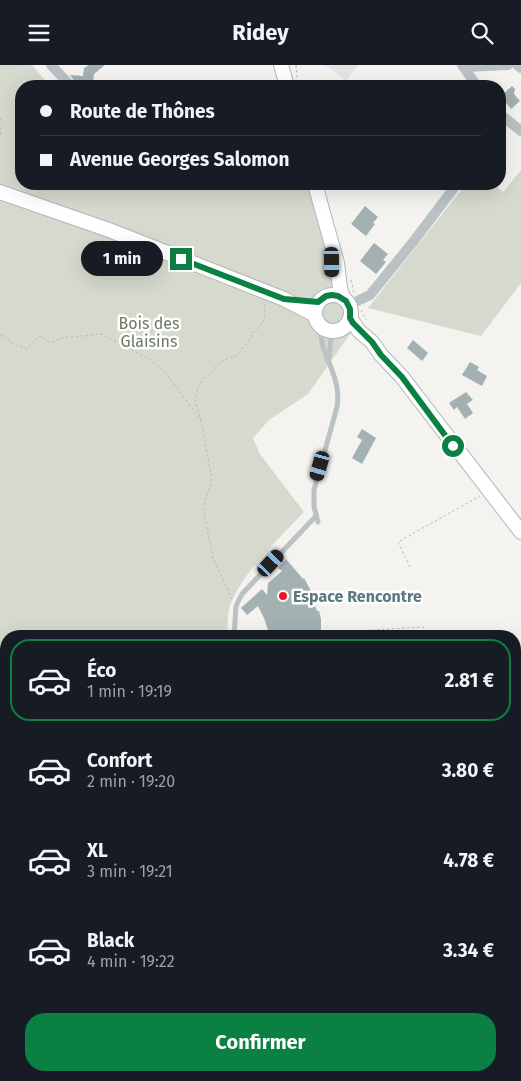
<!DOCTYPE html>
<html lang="fr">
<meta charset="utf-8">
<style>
:root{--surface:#171b24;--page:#20242c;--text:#f1f3f6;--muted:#9ea1a6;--line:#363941;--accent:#0b8043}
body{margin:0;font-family:"Fira Sans",sans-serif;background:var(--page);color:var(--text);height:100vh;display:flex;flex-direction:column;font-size:19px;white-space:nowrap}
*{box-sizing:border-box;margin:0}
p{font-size:16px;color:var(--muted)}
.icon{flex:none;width:28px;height:28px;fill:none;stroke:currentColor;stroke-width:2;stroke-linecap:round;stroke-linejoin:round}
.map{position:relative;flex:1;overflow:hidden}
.sheet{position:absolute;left:0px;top:565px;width:521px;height:451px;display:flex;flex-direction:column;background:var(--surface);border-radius:20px 20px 0 0;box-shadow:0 5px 20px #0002}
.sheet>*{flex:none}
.hud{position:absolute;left:15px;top:15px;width:491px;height:110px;border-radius:20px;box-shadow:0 5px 20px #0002;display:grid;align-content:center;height:110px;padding:0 25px;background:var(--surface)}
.end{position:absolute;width:22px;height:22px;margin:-11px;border:6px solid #0b8043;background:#fff;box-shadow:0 0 0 2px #fff}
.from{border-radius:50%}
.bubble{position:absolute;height:35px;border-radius:18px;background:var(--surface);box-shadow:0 5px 20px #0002;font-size:16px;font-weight:700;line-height:35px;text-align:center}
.car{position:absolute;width:15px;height:30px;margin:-15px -8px;border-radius:6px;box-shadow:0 0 4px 1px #0007;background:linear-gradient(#222 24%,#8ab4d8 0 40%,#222 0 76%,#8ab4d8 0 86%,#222 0)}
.hud b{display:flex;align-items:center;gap:18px;height:48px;font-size:19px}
.hud b+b{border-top:1px solid var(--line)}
.hud i{width:12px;height:12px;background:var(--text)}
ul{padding:9px 0 0;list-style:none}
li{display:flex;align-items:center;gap:15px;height:82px;margin:0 10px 8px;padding:0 15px;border:2px solid transparent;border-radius:20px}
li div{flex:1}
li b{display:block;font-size:19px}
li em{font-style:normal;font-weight:700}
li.active{border-color:var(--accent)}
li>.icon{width:45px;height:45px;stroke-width:1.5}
.action{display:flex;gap:10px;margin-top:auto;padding:10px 25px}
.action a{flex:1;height:58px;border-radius:20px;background:var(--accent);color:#fff;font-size:20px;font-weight:700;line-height:58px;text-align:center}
header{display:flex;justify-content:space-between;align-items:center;height:65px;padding:0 25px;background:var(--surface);font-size:22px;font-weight:700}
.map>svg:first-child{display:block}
.built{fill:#e4e4e3}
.green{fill:#d5d9ce}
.building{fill:#a3b1b2}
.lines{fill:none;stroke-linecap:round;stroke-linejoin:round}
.secondary-casing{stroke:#aeb8ba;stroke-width:16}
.path{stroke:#b4babb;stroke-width:1;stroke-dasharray:2.5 2.5;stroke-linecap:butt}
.lane{stroke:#bac2c3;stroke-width:5}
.street{stroke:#bac2c3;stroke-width:10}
.secondary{stroke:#fff;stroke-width:14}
.route{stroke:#0b8043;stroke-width:6}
.poi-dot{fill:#ef1421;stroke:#fff;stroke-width:2}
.labels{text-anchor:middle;stroke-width:5;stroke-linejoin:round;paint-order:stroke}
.park-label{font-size:16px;fill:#6c7960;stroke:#fff}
.poi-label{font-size:16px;font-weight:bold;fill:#5d797d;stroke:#fff;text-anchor:start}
</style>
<header><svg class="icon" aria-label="menu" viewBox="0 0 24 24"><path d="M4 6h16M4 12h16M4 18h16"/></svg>Ridey<svg class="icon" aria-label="search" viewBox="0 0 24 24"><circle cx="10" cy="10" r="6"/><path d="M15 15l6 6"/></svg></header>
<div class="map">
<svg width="521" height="1016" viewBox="0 0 521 1016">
<rect width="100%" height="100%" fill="#f4f3ef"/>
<path class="built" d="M325 0H358L346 16Z"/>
<g class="green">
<path d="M0 0H32L50 21H21V119H315L355 262 308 329 269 355 253 373 260 389 304 447C279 474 240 508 229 544 227 553 228 563 227 571H6V923L0 932Z"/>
<path d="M521 105V218L481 271 368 243 466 119H493L503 127Z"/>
<path d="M515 670 521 671V760H515Z"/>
<path d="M515 844H521V1016H439L435 1010H515Z"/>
<path d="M217 1010H274V1016H208Z"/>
</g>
<g class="building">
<path d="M89 0H105L94 9 93 18H91V21H81V17H75L70 10 83 11 84 3Z"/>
<path d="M512 21 515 24 514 29 520 36 511 44 501 31Z"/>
<path d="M365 141 378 152 373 158 375 159 366 171 351 159Z"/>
<path d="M374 178 388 189 383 195 386 197 376 209 360 196Z"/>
<path d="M413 275 428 288 422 296 407 283Z"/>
<path d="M470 297 479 302 477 305 487 311 482 321 462 310Z"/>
<path d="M466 327 473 335 467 339 473 348 465 354 457 342 454 345 449 338Z"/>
<path d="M362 364 376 373 362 399 352 393 362 375 357 372Z"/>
<path d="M286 494 303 514 304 513 311 526 310 527 317 546H319L321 554V571H270L264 553 258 541 247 550 241 543 262 524 267 530 268 518 282 506 278 503Z"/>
</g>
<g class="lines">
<defs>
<g id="secondary">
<path d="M281 0 287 21"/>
<path d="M315 119 337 198 340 223 343 233"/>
<path d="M0 127 109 165 284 234 315 250"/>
<circle cx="333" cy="248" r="18"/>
<path d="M350 253 359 266 372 277 381 290 402 312 521 467"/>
</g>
</defs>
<use href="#secondary" class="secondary-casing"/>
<g class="path">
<path d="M296 0 297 13"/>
<path d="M0 53 2 59 0 73"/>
<path d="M351 215 354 228"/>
<path d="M361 245 366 255"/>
<path d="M0 271 2 269 15 280 27 284 31 278 41 271 50 278 61 273 102 269 149 294 166 308 201 356 212 415 203 443 213 493 232 534"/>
<path d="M201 356 195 335 199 319 223 295 236 291 251 273 252 269 264 256 265 238"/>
<path d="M410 502 398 477 480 431"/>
<path d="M357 566 424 562"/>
<path d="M515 660 521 661"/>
<path d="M0 667 1 664 6 660"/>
<path d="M0 732 6 727"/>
<path d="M515 764H521"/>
<path d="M255 1016 261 1010"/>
</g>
<g class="lane">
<path d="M329 292 331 273 335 265"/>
<path d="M318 457 314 442V425L337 342C341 320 330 302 323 282 321 275 321 266 319 259"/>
<path d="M234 571 236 541 242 529 316 451"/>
<path d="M515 902H521"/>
<path d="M515 953 521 961"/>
<path d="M515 960 521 955"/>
<path d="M349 1010 351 1016"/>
<path d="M305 1016 312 1010"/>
<path d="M326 1016 330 1013 328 1010"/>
<path d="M446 1016 454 1010"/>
</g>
<g class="street">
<path d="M51 0 69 19"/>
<path d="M462 0 477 21"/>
<path d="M517 0 521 3"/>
<path d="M464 2 508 0"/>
<path d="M500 49 521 66"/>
<path d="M349 240 370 230 413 177 457 119"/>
<path d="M515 833H521"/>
<path d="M281 1016 282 1010"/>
</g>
<use href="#secondary" class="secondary"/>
</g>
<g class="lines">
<path class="route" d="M181 194 284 234 318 237 326 231 332 230 338 231 346 236 350 244V253L353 258 372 277 381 290 402 312 453 381"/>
</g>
<circle class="poi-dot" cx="283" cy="531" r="5"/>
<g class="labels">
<g class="park-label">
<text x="149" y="264">Bois des<tspan x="149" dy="18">Glaisins</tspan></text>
</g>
<g class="poi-label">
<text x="293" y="537">Espace Rencontre</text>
</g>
</g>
</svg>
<i class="end from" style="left:453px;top:381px"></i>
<i class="end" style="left:181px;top:194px"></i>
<div class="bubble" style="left:81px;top:176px;width:82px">1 min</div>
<i class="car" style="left:332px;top:197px;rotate:179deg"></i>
<i class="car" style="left:320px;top:401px;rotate:196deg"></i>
<i class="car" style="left:271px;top:498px;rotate:43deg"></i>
<div class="hud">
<b><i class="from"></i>Route de Thônes</b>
<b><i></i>Avenue Georges Salomon</b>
</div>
<section class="sheet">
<ul>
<li class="active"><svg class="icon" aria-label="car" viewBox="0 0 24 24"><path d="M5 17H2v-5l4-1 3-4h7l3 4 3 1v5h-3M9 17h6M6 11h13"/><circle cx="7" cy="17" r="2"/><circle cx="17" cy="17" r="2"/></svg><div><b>Éco</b><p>1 min · 19:19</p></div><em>2.81 €</em></li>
<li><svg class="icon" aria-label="car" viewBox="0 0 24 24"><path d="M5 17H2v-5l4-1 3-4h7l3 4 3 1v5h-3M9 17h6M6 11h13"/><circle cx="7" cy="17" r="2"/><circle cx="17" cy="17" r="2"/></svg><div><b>Confort</b><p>2 min · 19:20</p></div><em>3.80 €</em></li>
<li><svg class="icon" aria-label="car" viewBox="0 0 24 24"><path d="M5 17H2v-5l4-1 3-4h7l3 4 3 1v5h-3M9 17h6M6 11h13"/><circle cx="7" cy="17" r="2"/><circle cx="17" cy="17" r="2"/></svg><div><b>XL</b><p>3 min · 19:21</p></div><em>4.78 €</em></li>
<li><svg class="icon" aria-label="car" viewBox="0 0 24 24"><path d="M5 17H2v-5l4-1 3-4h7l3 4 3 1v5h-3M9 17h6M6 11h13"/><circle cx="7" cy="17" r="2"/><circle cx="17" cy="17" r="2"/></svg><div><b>Black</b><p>4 min · 19:22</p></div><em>3.34 €</em></li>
</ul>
<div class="action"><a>Confirmer</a></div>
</section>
</div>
